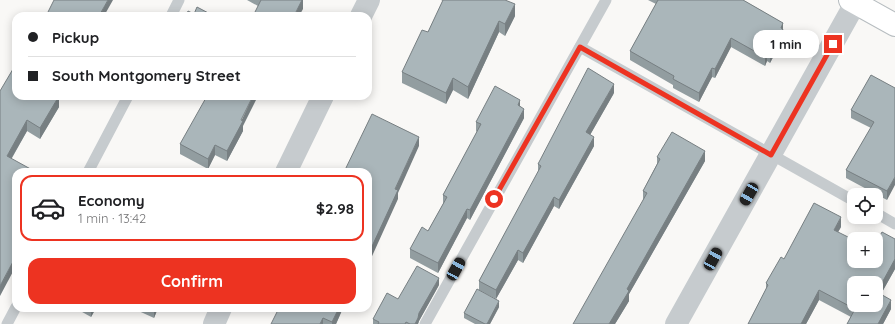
<!DOCTYPE html>
<meta charset="utf-8">
<style>
:root{--surface:#fff;--page:#f6f6f6;--text:#202124;--muted:#757577;--line:#e0e0e0;--accent:#ed3321}
body{margin:0;font-family:Quicksand,sans-serif;background:var(--page);color:var(--text);height:100vh;display:flex;flex-direction:column;font-size:15px;white-space:nowrap}
*{box-sizing:border-box;margin:0}
p{font-size:13px;color:var(--muted)}
.icon{flex:none;width:22px;height:22px;fill:none;stroke:currentColor;stroke-width:2;stroke-linecap:round;stroke-linejoin:round}
.map{position:relative;flex:1;overflow:hidden}
.side{position:absolute;left:12px;top:168px;width:360px;height:144px;display:flex;flex-direction:column;background:var(--surface);border-radius:12px;box-shadow:0 2px 10px #0003}
.side>*{flex:none}
.banner{position:absolute;left:12px;top:12px;width:360px;height:88px;border-radius:12px;box-shadow:0 2px 10px #0003;display:grid;align-content:center;height:88px;padding:0 16px;background:var(--surface)}
.buttons{position:absolute;left:847px;top:188px;display:grid;gap:8px}
.buttons a{display:grid;place-items:center;width:36px;height:36px;border-radius:8px;background:var(--surface);box-shadow:0 2px 10px #0003;font-size:20px}
.end{position:absolute;width:18px;height:18px;margin:-9px;border:5px solid #ed3321;background:#fff;box-shadow:0 0 0 2px #fff}
.from{border-radius:50%}
.bubble{position:absolute;height:28px;border-radius:12px;background:var(--surface);box-shadow:0 2px 10px #0003;font-size:13px;font-weight:700;line-height:28px;text-align:center}
.car{position:absolute;width:12px;height:24px;margin:-12px -6px;border-radius:5px;box-shadow:0 0 3px 1px #0007;background:linear-gradient(#222 24%,#8ab4d8 0 40%,#222 0 76%,#8ab4d8 0 86%,#222 0)}
.banner b{display:flex;align-items:center;gap:14px;height:38px;font-size:15px}
.banner b+b{border-top:1px solid var(--line)}
.banner i{width:10px;height:10px;background:var(--text)}
ul{padding:7px 0 0;list-style:none}
li{display:flex;align-items:center;gap:12px;height:66px;margin:0 8px 6px;padding:0 8px;border:2px solid var(--line);border-radius:12px}
li div{flex:1}
li b{display:block;font-size:15px}
li em{font-style:normal;font-weight:700}
li.active{border-color:var(--accent)}
li>.icon{width:36px;height:36px;stroke-width:1.5}
.primary-button{display:flex;gap:8px;margin-top:auto;padding:8px 16px}
.primary-button a{flex:1;height:46px;border-radius:12px;background:var(--accent);color:#fff;font-size:16px;font-weight:700;line-height:46px;text-align:center}
.map>svg:first-child{display:block}
.lines{fill:none;stroke-linecap:round;stroke-linejoin:round}
.primary-casing{stroke:#b7bdc0;stroke-width:24}
.lane{stroke:#c6cbce;stroke-width:11}
.street{stroke:#c6cbce;stroke-width:22}
.primary{stroke:#fff;stroke-width:22}
.wall{fill:#929da0}
.shaded-wall{fill:#777f82}
.building{fill:#aab6ba;stroke:#777f82;fill-rule:evenodd}
.route{stroke:#ed3321;stroke-width:5}
</style>
<div class="map">
<svg width="895" height="324" viewBox="0 0 895 324">
<rect width="100%" height="100%" fill="#f9f8f6"/>
<g class="lines">
<defs>
<path id="primary" d="M850 0 895 25"/>
</defs>
<use href="#primary" class="primary-casing"/>
<g class="lane">
<path d="M171 16 179 0"/>
<path d="M580 47 854 201"/>
<path d="M88 172 128 96"/>
<path d="M876 213 895 224"/>
<path d="M7 324 16 307"/>
<path d="M425 324 606 0"/>
</g>
<g class="street">
<path d="M361 16 369 0"/>
<path d="M286 172 323 96"/>
<path d="M214 324 221 308"/>
<path d="M676 324 857 0"/>
</g>
<use href="#primary" class="primary"/>
</g>
<g class="wall">
<path d="M247 0H303V9L258 6Z"/>
<path d="M441 0H505L515 16 505 36 499 32 468 99 453 90 446 104 402 83V72L428 32 443 1Z"/>
<path d="M648 0H743L783 23V38L770 63 767 61 765 66 731 47 715 78 712 77 699 102 673 88V85L630 60V51L656 4Z"/>
<path d="M16 64 59 107 40 139 27 131 12 158 0 296Z"/>
<path d="M895 88 887 200 846 178V170L871 128 851 118V110Z"/>
<path d="M614 93 590 135 594 146 559 209 554 206 523 263 518 260 496 299 479 290V281L538 173V164Z"/>
<path d="M520 106 524 118 470 220 467 218 438 273 410 258V249L428 231 443 204V195L477 132 476 131V122Z"/>
<path d="M243 126V131L227 161 215 155 208 169 180 154V144Z"/>
<path d="M657 157 705 161 629 294V301L615 324 643 200V191L657 164Z"/>
<path d="M841 227 838 232 854 261 895 239V269L881 294 891 309 883 324H847L851 317 819 300 806 324H748L766 289V283L784 259Z"/>
<path d="M439 285 419 321 418 324H373V319L398 299Z"/>
<path d="M499 307 490 324H475L464 318V313Z"/>
<path d="M75 308H96L91 317Z"/>
<path d="M132 308H158L154 318Z"/>
<path d="M343 308 336 324H271Z"/>
</g>
<g class="shaded-wall">
<path d="M108 0H113L104 16H99Z"/>
<path d="M302 0H303V9L299 16H294Z"/>
<path d="M515 4V16L505 36V24Z"/>
<path d="M499 21V32L468 99V87Z"/>
<path d="M783 23V38L770 63V54Z"/>
<path d="M731 38V47L715 78V69Z"/>
<path d="M767 52V61L765 66V57Z"/>
<path d="M712 68V77L699 102V93Z"/>
<path d="M453 78V90L446 104V93Z"/>
<path d="M614 84V93L586 142V132Z"/>
<path d="M59 96V107L40 139V128Z"/>
<path d="M253 96H258L243 126V131L227 161V151Z"/>
<path d="M520 100V110L518 105Z"/>
<path d="M524 109V118L470 220V210Z"/>
<path d="M27 120V131L7 166V156Z"/>
<path d="M419 137V146L398 193V199L368 265V255L395 189Z"/>
<path d="M594 137V146L559 209V200Z"/>
<path d="M215 145V155L208 169V159Z"/>
<path d="M705 151V161L629 294V301L615 324H609L627 289Z"/>
<path d="M895 177V185L887 200V191Z"/>
<path d="M554 197V206L523 263V253Z"/>
<path d="M467 209V218L438 273V263Z"/>
<path d="M841 217V227L834 239V230Z"/>
<path d="M518 250V260L496 299V290Z"/>
<path d="M16 256V266L0 296V286Z"/>
<path d="M895 259V269L877 301V292Z"/>
<path d="M439 278V285L419 321 418 324H415L419 313Z"/>
<path d="M819 290V300L806 324H801Z"/>
<path d="M891 300V309L883 324H878Z"/>
<path d="M499 301V307L490 324H487Z"/>
<path d="M93 308H96L91 317V312Z"/>
<path d="M154 308H158L154 318Z"/>
<path d="M339 308H343L336 324H332V322Z"/>
<path d="M323 318V324H320Z"/>
</g>
<g class="building">
<path d="M54 0H108L99 16H46Z"/>
<path d="M261 0H302L294 16H253Z"/>
<path d="M443 0H505L515 4 505 24 499 21 468 87 453 78 446 93 402 72 422 30 428 32Z"/>
<path d="M658 0H743L783 23 781 28 783 29 770 54 767 52 765 57 731 38 715 69 712 68 699 93 673 79 674 76 630 51Z"/>
<path d="M197 7 214 16H186L188 11 194 14Z"/>
<path d="M16 64V96H59L40 128 27 120 7 156 36 172H16V256L0 286V91Z"/>
<path d="M588 68 614 84 586 132 594 137 559 200 554 197 523 253 518 250 496 290 479 281 541 166 538 164Z"/>
<path d="M871 75 895 88V177L887 191 846 170 874 122 851 110Z"/>
<path d="M495 86 520 100 518 105 524 109 470 210 467 209 438 263 410 249 422 227 428 231 447 197 443 195 481 124 476 122Z"/>
<path d="M207 96H253L241 120 243 121 227 151 215 145 208 159 180 144Z"/>
<path d="M372 114 419 137 395 189 398 190 368 255V172H344Z"/>
<path d="M672 132 705 151 627 289 629 291 609 324H573L647 193 643 191 660 159 657 157Z"/>
<path d="M814 203 841 217 834 230 854 240V261H876V243L882 232 895 239V259L877 292 891 300 878 324H847L855 309 819 290 801 324H748L768 285 766 283 781 257 784 259ZM854 283H876V305H854Z"/>
<path d="M417 266 439 278 419 313 418 318 415 324H410L406 322 405 324H378L379 322 373 319 387 293 398 299Z"/>
<path d="M477 289 499 301 487 324H485L464 313Z"/>
<path d="M84 308H93L91 312Z"/>
<path d="M279 308H339L332 322 323 318 320 324H271Z"/>
</g>
<g class="lines">
<path class="route" d="M494 199 580 47 771 155 833 44"/>
</g>
</svg>
<div class="buttons">
<a><svg class="icon" aria-label="locate" viewBox="0 0 24 24"><circle cx="12" cy="12" r="6"/><path d="M12 2v4M12 18v4M2 12h4M18 12h4"/></svg></a>
<a>+</a>
<a>−</a>
</div>
<i class="end from" style="left:494px;top:199px"></i>
<i class="end" style="left:833px;top:44px"></i>
<div class="bubble" style="left:753px;top:30px;width:66px">1 min</div>
<i class="car" style="left:749px;top:194px;rotate:210deg"></i>
<i class="car" style="left:713px;top:259px;rotate:29deg"></i>
<i class="car" style="left:456px;top:269px;rotate:29deg"></i>
<div class="banner">
<b><i class="from"></i>Pickup</b>
<b><i></i>South Montgomery Street</b>
</div>
<section class="side">
<ul>
<li class="active"><svg class="icon" aria-label="car" viewBox="0 0 24 24"><path d="M5 17H2v-5l4-1 3-4h7l3 4 3 1v5h-3M9 17h6M6 11h13"/><circle cx="7" cy="17" r="2"/><circle cx="17" cy="17" r="2"/></svg><div><b>Economy</b><p>1 min · 13:42</p></div><em>$2.98</em></li>
</ul>
<div class="primary-button"><a>Confirm</a></div>
</section>
</div>
